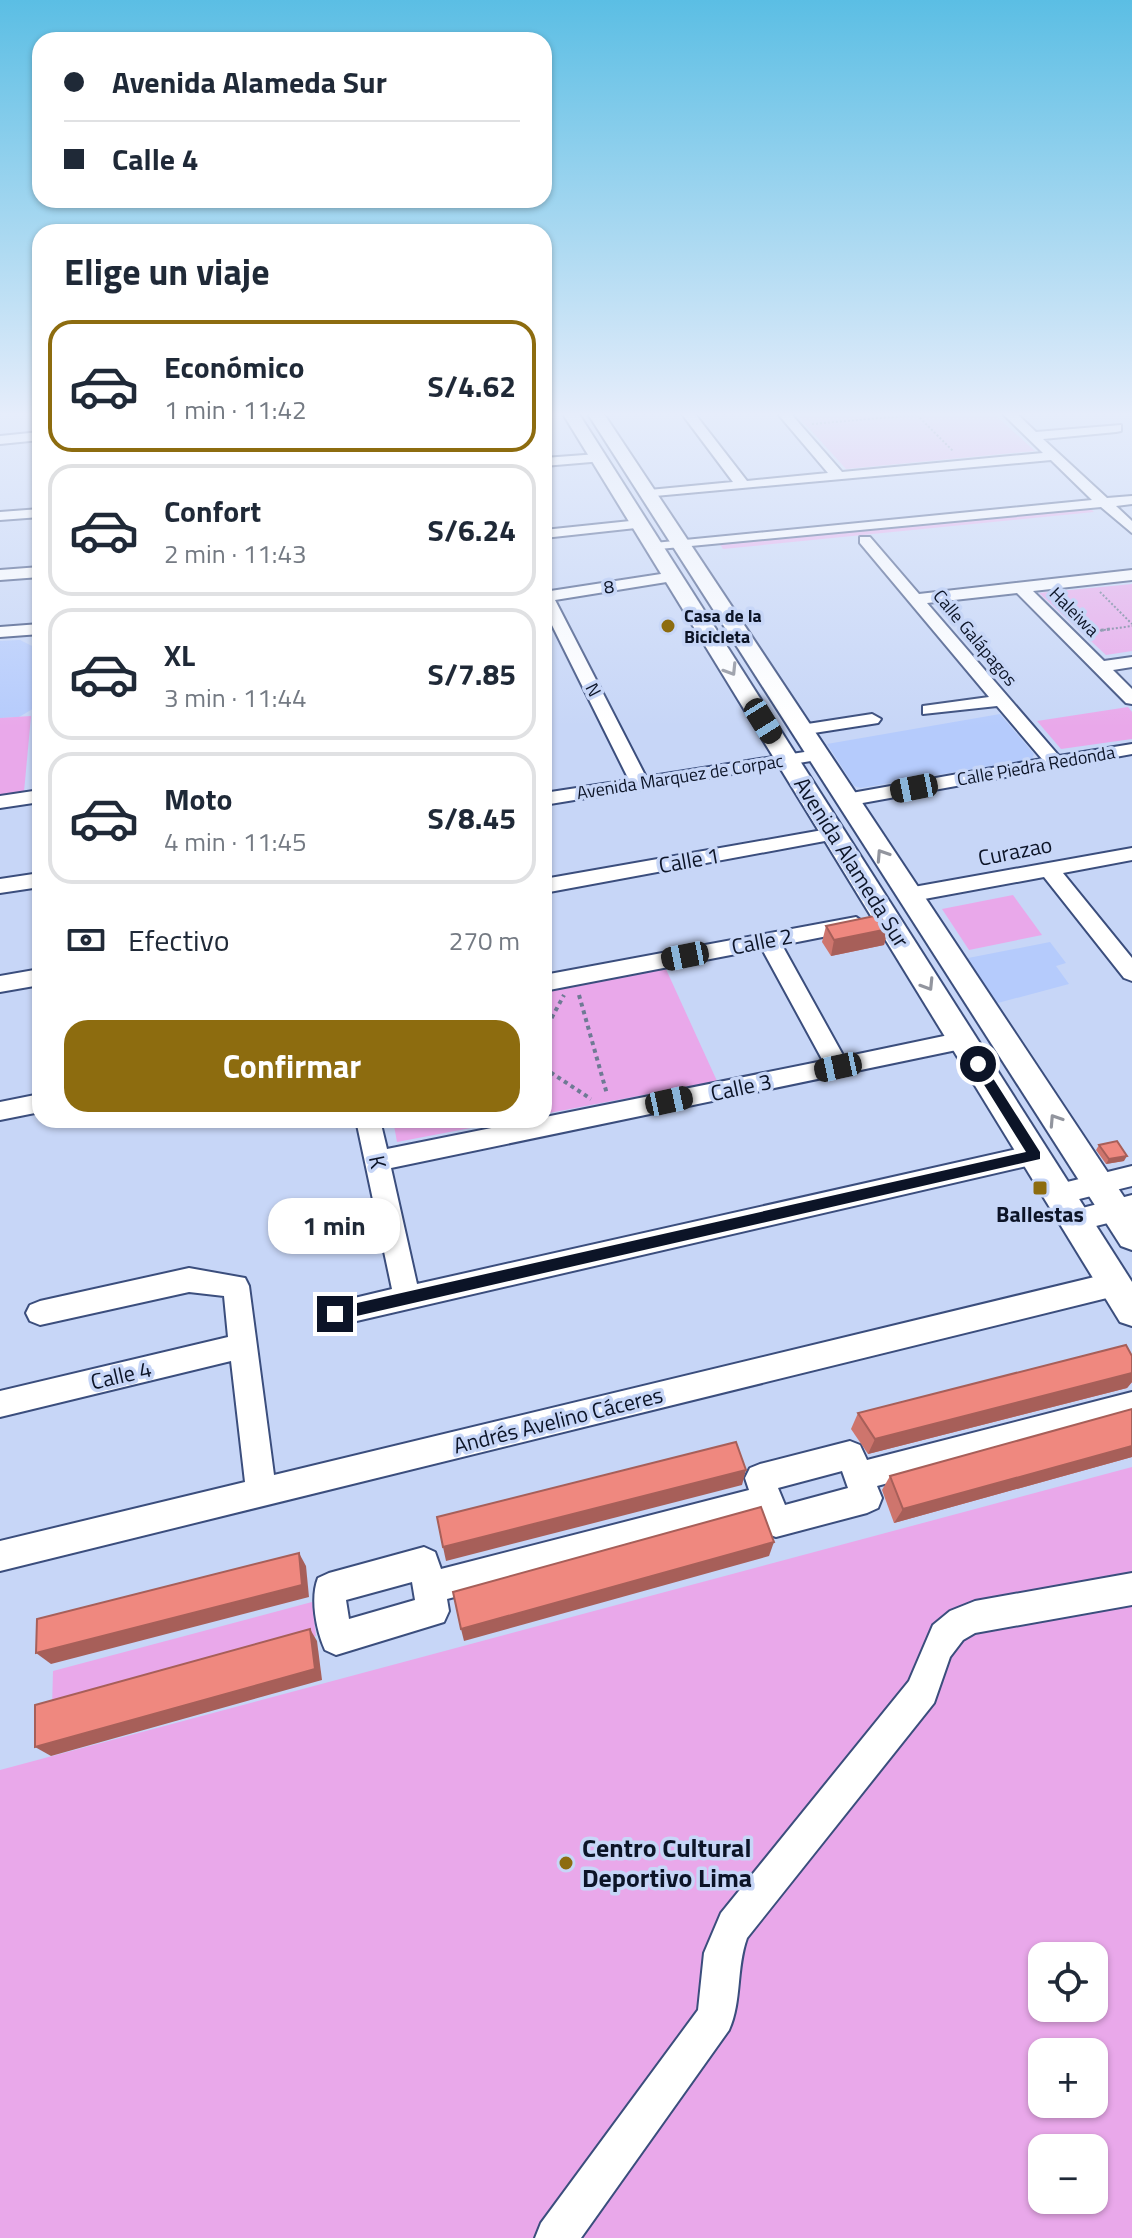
<!DOCTYPE html>
<html lang="es">
<meta charset="utf-8">
<style>
:root{--surface:#fff;--page:#f2f2f3;--text:#1f2937;--muted:#747a83;--line:#e0e1e3;--accent:#8d6c0f}
body{margin:0;font-family:"Titillium Web",sans-serif;background:var(--page);color:var(--text);height:100vh;display:flex;flex-direction:column;font-size:30px;white-space:nowrap}
*{box-sizing:border-box;margin:0}
p{font-size:26px;color:var(--muted)}
.icon{flex:none;width:44px;height:44px;fill:none;stroke:currentColor;stroke-width:2;stroke-linecap:round;stroke-linejoin:round}
.map{position:relative;flex:1;overflow:hidden}
.details{position:absolute;left:32px;top:224px;width:520px;height:904px;display:flex;flex-direction:column;background:var(--surface);border-radius:24px;box-shadow:0 2px 6px #0004}
.details>*{flex:none}
.top-card{position:absolute;left:32px;top:32px;width:520px;height:176px;border-radius:24px;box-shadow:0 2px 6px #0004;display:grid;align-content:center;height:176px;padding:0 32px;background:var(--surface)}
.tools{position:absolute;left:1028px;top:1942px;display:grid;gap:16px}
.tools a{display:grid;place-items:center;width:80px;height:80px;border-radius:16px;background:var(--surface);box-shadow:0 2px 6px #0004;font-size:40px}
.end{position:absolute;width:36px;height:36px;margin:-18px;border:10px solid #0c1427;background:#fff;box-shadow:0 0 0 4px #fff}
.from{border-radius:50%}
.bubble{position:absolute;height:56px;border-radius:24px;background:var(--surface);box-shadow:0 2px 6px #0004;font-size:26px;font-weight:700;line-height:56px;text-align:center}
.car{position:absolute;width:24px;height:48px;margin:-24px -12px;border-radius:10px;box-shadow:0 0 6px 2px #0007;background:linear-gradient(#222 24%,#8ab4d8 0 40%,#222 0 76%,#8ab4d8 0 86%,#222 0)}
.top-card b{display:flex;align-items:center;gap:28px;height:76px;font-size:30px}
.top-card b+b{border-top:2px solid var(--line)}
.top-card i{width:20px;height:20px;background:var(--text)}
ul{padding:0;list-style:none}
li{display:flex;align-items:center;gap:24px;height:132px;margin:0 16px 12px;padding:0 16px;border:4px solid var(--line);border-radius:24px}
li div{flex:1}
li b{display:block;font-size:30px}
li em{font-style:normal;font-weight:700}
li.active{border-color:var(--accent)}
li>.icon{width:72px;height:72px;stroke-width:1.5}
h2{padding:0 32px;font-size:36px;line-height:96px}
.pay{display:flex;align-items:center;gap:20px;height:88px;padding:0 32px;font-size:30px}
.pay p{margin-inline-start:auto}
.action{display:flex;gap:16px;margin-top:auto;padding:16px 32px}
.action a{flex:1;height:92px;border-radius:24px;background:var(--accent);color:#fff;font-size:32px;font-weight:700;line-height:92px;text-align:center}
.map>svg:first-child{display:block}
.built{fill:#b5cbfc}
.green{fill:#e9a8ea;fill-rule:evenodd}
.lines{fill:none;stroke-linecap:round;stroke-linejoin:round}
.minor-casing{stroke:#3b4e7d;stroke-width:4}
.major-casing{stroke:#3b4e7d;stroke-width:4}
.path-far2{stroke:#6e7a94;stroke-width:2;stroke-dasharray:2 2;stroke-linecap:butt}
.path-far1{stroke:#6e7a94;stroke-width:3;stroke-dasharray:3 3;stroke-linecap:butt}
.path{stroke:#6e7a94;stroke-width:4;stroke-dasharray:4 4;stroke-linecap:butt}
.minor{fill:#fff;fill-rule:evenodd}
.major{fill:#fff;fill-rule:evenodd}
.wall{fill:#ce756d}
.shaded-wall{fill:#a75f59}
.building{fill:#ef887f;stroke:#a75f59;stroke-width:2}
.oneway{stroke:#92959e}
.route{fill:#0c1427}
.poi-dot{fill:#8d6c0f;stroke:#c7d6f7;stroke-width:3}
.labels{text-anchor:middle;stroke-width:7;stroke-linejoin:round;paint-order:stroke}
.far-street-label{font-size:18px;fill:#0c1427;stroke:#c7d6f7}
.far-poi-label{font-size:18px;font-weight:bold;fill:#0c1427;stroke:#c7d6f7;text-anchor:start}
.street-label{font-size:22px;fill:#0c1427;stroke:#c7d6f7}
.poi-label{font-size:22px;font-weight:bold;fill:#0c1427;stroke:#c7d6f7}
.near-poi-label{font-size:26px;font-weight:bold;fill:#0c1427;stroke:#c7d6f7;text-anchor:start}
</style>
<div class="map">
<svg width="1132" height="2238" viewBox="0 0 1132 2238">
<rect width="100%" height="100%" fill="#c7d6f7"/>
<g class="built">
<path d="M20 640 38 649 36 707 19 717 0 718V641Z"/>
<path d="M1000 714 1034 754 1032 759 861 788 854 786 827 744Z"/>
<path d="M1050 942 1066 963 1056 966 1069 984 994 1004 963 959Z"/>
</g>
<g class="green">
<path d="M796 414H994L1035 451 846 469Z"/>
<path d="M1088 506 1094 512 723 549 719 543Z"/>
<path d="M1132 584V651L1106 655 1039 593Z"/>
<path d="M1128 707 1132 712V739L1061 749 1037 721Z"/>
<path d="M31 716 24 792 0 795V718Z"/>
<path d="M1013 895 1042 935 969 950 942 909Z"/>
<path d="M665 967 717 1081 544 1114V991Z"/>
<path d="M393 1120H512L397 1142Z"/>
<path d="M1132 1467V2238H0V1770ZM1042 1956H1094V2008H1042ZM1042 2052H1094V2104H1042ZM1042 2148H1094V2200H1042Z"/>
<path d="M312 1602 316 1636 52 1708 53 1671Z"/>
</g>
<g class="lines">
<defs>
<g id="minor">
<path d="M682 414H695L747 481 828 473 778 414H791L842 472 1043 453 1003 414H1017L1036 432 1121 425V431L1116 432 1043 439 1107 498 1132 496V504L1116 506 1132 521V533L1101 507 649 550V544L654 543 1092 500 1051 460 644 497 642 494 649 490 733 482Z"/>
<path d="M40 432V440L0 444V436Z"/>
<path d="M598 454 605 458 603 461 544 466V458Z"/>
<path d="M40 509V517L0 520V512Z"/>
<path d="M640 520 645 521V527L544 538V530Z"/>
<path d="M860 537H870L919 594 1132 570V580L1033 591 1104 661 1132 657V667L1113 670 1132 689V704L1126 703 1017 593 927 603 1059 756 1132 744V754L846 806 839 804V796L846 794 1042 759 997 706 923 714V706L989 697 860 543Z"/>
<path d="M40 567V577L0 580V570Z"/>
<path d="M674 572 682 577 679 580 555 600 646 777 817 750 826 755 817 760 544 805V793L629 780 544 609V592Z"/>
<path d="M40 624V634L0 637V627Z"/>
<path d="M872 714 881 719 878 723 801 735 792 730 801 725Z"/>
<path d="M40 790V802L0 808V796Z"/>
<path d="M834 828 844 834 841 838 544 893V879Z"/>
<path d="M1132 848V860L1063 873 1132 958V981L1124 978 1044 877 908 902 898 895 908 888Z"/>
<path d="M40 873V887L0 893V879Z"/>
<path d="M856 917 866 924 863 929 782 945 844 1057 963 1032 971 1035 974 1041 971 1047 391 1168 417 1284 1035 1145 1044 1148 1047 1155 1044 1162 335 1326 325 1323 321 1314 325 1305 392 1289 356 1120H380L387 1149 823 1061 762 949 544 991V975Z"/>
<path d="M40 969V985L0 992V976Z"/>
<path d="M40 1094V1112L0 1120V1102Z"/>
<path d="M1132 1166V1186L1059 1204 1050 1201 1046 1194 1050 1187 1059 1184Z"/>
<path d="M1132 1195V1217L1076 1231 1067 1228 1063 1220 1067 1212Z"/>
<path d="M189 1268 245 1278 249 1286 274 1475 1115 1272 1124 1276 1128 1284 1124 1292 1115 1296 0 1571V1541L245 1482 231 1361 0 1417V1391L228 1337 224 1296 189 1292 40 1325 30 1321 26 1313 30 1305 40 1301Z"/>
<path d="M1132 1392V1418L877 1486 882 1498 878 1508 867 1513 776 1537 765 1533 759 1517 447 1599 449 1611 444 1622 336 1655 325 1650C316 1630 310 1598 318 1578L329 1573 424 1547 435 1552 441 1569 749 1490 745 1478 750 1468 760 1464 850 1441 860 1445 867 1460ZM842 1471 848 1488 785 1505 778 1488ZM412 1582 415 1600 349 1619 346 1600Z"/>
<path d="M1132 1573V1605L975 1633 963 1640 950 1657 934 1703 747 1938C736 1968 742 2001 729 2030L581 2238H535L541 2223 698 2010 704 1953 721 1913 909 1681 933 1625 950 1611 975 1601Z"/>
</g>
<g id="major">
<path d="M563 414H579L1132 1282V1326L1120 1322Z"/>
<path d="M588 414H604L1132 1209V1250L1121 1246Z"/>
</g>
</defs>
<use href="#minor" class="minor-casing"/>
<use href="#major" class="major-casing"/>
<g class="path-far2">
<path d="M917 415 953 451"/>
<path d="M812 424 928 414"/>
<path d="M1100 592 1132 624"/>
<path d="M1096 631 1132 626"/>
</g>
<path class="path-far1" d="M1089 632 1110 629"/>
<g class="path">
<path d="M579 995 607 1094"/>
<path d="M544 1032 564 995"/>
<path d="M544 1068 591 1099"/>
</g>
<use href="#minor" class="minor"/>
<use href="#major" class="major"/>
</g>
<g class="wall">
<path d="M826 926 888 929 884 945 831 956 822 942Z"/>
<path d="M1099 1145 1124 1161 1106 1164 1096 1150Z"/>
<path d="M1132 1356V1382L1127 1388 868 1454 851 1429 858 1413Z"/>
<path d="M1132 1409V1457L894 1523 882 1490 890 1476Z"/>
</g>
<g class="shaded-wall">
<path d="M888 929 884 945 831 956 834 940Z"/>
<path d="M1127 1156 1124 1161 1106 1164 1109 1159Z"/>
<path d="M1132 1373V1382L1127 1388 868 1454 875 1439Z"/>
<path d="M1132 1446V1457L894 1523 903 1509Z"/>
<path d="M746 1470 742 1485 446 1561 443 1547Z"/>
<path d="M774 1542 769 1556 464 1641 461 1629Z"/>
<path d="M299 1553 306 1566 309 1597 51 1664 36 1653Z"/>
<path d="M310 1629 317 1641 322 1680 51 1756 35 1747Z"/>
</g>
<g class="building">
<path d="M879 915 888 929 834 940 826 926Z"/>
<path d="M1117 1141 1127 1156 1109 1159 1099 1145Z"/>
<path d="M1126 1345 1132 1356V1373L875 1439 858 1413Z"/>
<path d="M1132 1409V1446L903 1509 890 1476Z"/>
<path d="M736 1442 746 1470 443 1547 437 1517Z"/>
<path d="M761 1507 774 1542 461 1629 453 1592Z"/>
<path d="M299 1553 302 1585 36 1653 37 1619Z"/>
<path d="M310 1629 315 1669 35 1747V1705Z"/>
</g>
<defs><path id="oneway-chevron" d="M-2-3.5L2.5 0L-2 3.5" fill="none" stroke-width="1.6" stroke-linecap="round" stroke-linejoin="round" transform="scale(2)"/></defs>
<g class="oneway">
<use href="#oneway-chevron" transform="translate(731 670) rotate(58)"/>
<use href="#oneway-chevron" transform="translate(882 855) rotate(-123)"/>
<use href="#oneway-chevron" transform="translate(928 985) rotate(58)"/>
<use href="#oneway-chevron" transform="translate(1055 1120) rotate(-123)"/>
</g>
<linearGradient id="sky" x2="0" y2="1"><stop stop-color="#5bbee4"/><stop offset="0.57" stop-color="#e6edfb"/><stop offset="1" stop-color="#e6edfb" stop-opacity="0"/></linearGradient>
<rect width="1132" height="727" fill="url(#sky)"/>
<path class="route" d="M973 1061H982L1040 1152V1159L335 1321 327 1314 335 1308 1026 1152 973 1067Z"/>
<g class="poi-dot">
<circle cx="668" cy="626" r="8"/>
<rect x="1032" y="1180" width="16" height="16" rx="4"/>
<circle cx="566" cy="1863" r="8"/>
</g>
<g class="labels">
<g class="far-street-label">
<text transform="translate(609 587) rotate(-8)" y="6">8</text>
<text transform="translate(1074 612) rotate(45)" y="6">Haleiwa</text>
<text transform="translate(975 638) rotate(50)" y="6">Calle Galápagos</text>
<text transform="translate(593 690) rotate(63)" y="6">N</text>
<text transform="translate(1036 766) rotate(-10)" y="6">Calle Piedra Redonda</text>
<text transform="translate(680 777) rotate(-9)" y="6">Avenida Marquez de Corpac</text>
</g>
<g class="far-poi-label">
<text x="684" y="622">Casa de la<tspan x="684" dy="21">Bicicleta</tspan></text>
</g>
<g class="street-label">
<text transform="translate(1015 851) rotate(-11)" y="8">Curazao</text>
<text transform="translate(689 860) rotate(-10)" y="8">Calle 1</text>
<text transform="translate(852 862) rotate(58)" y="8">Avenida Alameda Sur</text>
<text transform="translate(762 941) rotate(-11)" y="8">Calle 2</text>
<text transform="translate(741 1087) rotate(-12)" y="8">Calle 3</text>
<text transform="translate(378 1162) rotate(78)" y="8">K</text>
<text transform="translate(121 1375) rotate(-13)" y="8">Calle 4</text>
<text transform="translate(558 1420) rotate(-14)" y="8">Andrés Avelino Cáceres</text>
</g>
<g class="poi-label">
<text x="1040" y="1222">Ballestas</text>
</g>
<g class="near-poi-label">
<text x="582" y="1857">Centro Cultural<tspan x="582" dy="30">Deportivo Lima</tspan></text>
</g>
</g>
</svg>
<div class="tools">
<a><svg class="icon" aria-label="locate" viewBox="0 0 24 24"><circle cx="12" cy="12" r="6"/><path d="M12 2v4M12 18v4M2 12h4M18 12h4"/></svg></a>
<a>+</a>
<a>−</a>
</div>
<i class="end from" style="left:978px;top:1064px"></i>
<i class="end" style="left:335px;top:1314px"></i>
<div class="bubble" style="left:268px;top:1198px;width:132px">1 min</div>
<i class="car" style="left:763px;top:721px;rotate:148deg"></i>
<i class="car" style="left:914px;top:788px;rotate:259deg"></i>
<i class="car" style="left:685px;top:956px;rotate:259deg"></i>
<i class="car" style="left:838px;top:1067px;rotate:258deg"></i>
<i class="car" style="left:669px;top:1101px;rotate:78deg"></i>
<div class="top-card">
<b><i class="from"></i>Avenida Alameda Sur</b>
<b><i></i>Calle 4</b>
</div>
<section class="details">
<h2>Elige un viaje</h2>
<ul>
<li class="active"><svg class="icon" aria-label="car" viewBox="0 0 24 24"><path d="M5 17H2v-5l4-1 3-4h7l3 4 3 1v5h-3M9 17h6M6 11h13"/><circle cx="7" cy="17" r="2"/><circle cx="17" cy="17" r="2"/></svg><div><b>Económico</b><p>1 min · 11:42</p></div><em>S/4.62</em></li>
<li><svg class="icon" aria-label="car" viewBox="0 0 24 24"><path d="M5 17H2v-5l4-1 3-4h7l3 4 3 1v5h-3M9 17h6M6 11h13"/><circle cx="7" cy="17" r="2"/><circle cx="17" cy="17" r="2"/></svg><div><b>Confort</b><p>2 min · 11:43</p></div><em>S/6.24</em></li>
<li><svg class="icon" aria-label="car" viewBox="0 0 24 24"><path d="M5 17H2v-5l4-1 3-4h7l3 4 3 1v5h-3M9 17h6M6 11h13"/><circle cx="7" cy="17" r="2"/><circle cx="17" cy="17" r="2"/></svg><div><b>XL</b><p>3 min · 11:44</p></div><em>S/7.85</em></li>
<li><svg class="icon" aria-label="car" viewBox="0 0 24 24"><path d="M5 17H2v-5l4-1 3-4h7l3 4 3 1v5h-3M9 17h6M6 11h13"/><circle cx="7" cy="17" r="2"/><circle cx="17" cy="17" r="2"/></svg><div><b>Moto</b><p>4 min · 11:45</p></div><em>S/8.45</em></li>
</ul>
<div class="pay"><svg class="icon" aria-label="cash" viewBox="0 0 24 24"><path d="M3 7h18v10H3z"/><circle cx="12" cy="12" r="2"/></svg>Efectivo<p>270 m</p></div>
<div class="action"><a>Confirmar</a></div>
</section>
</div>
